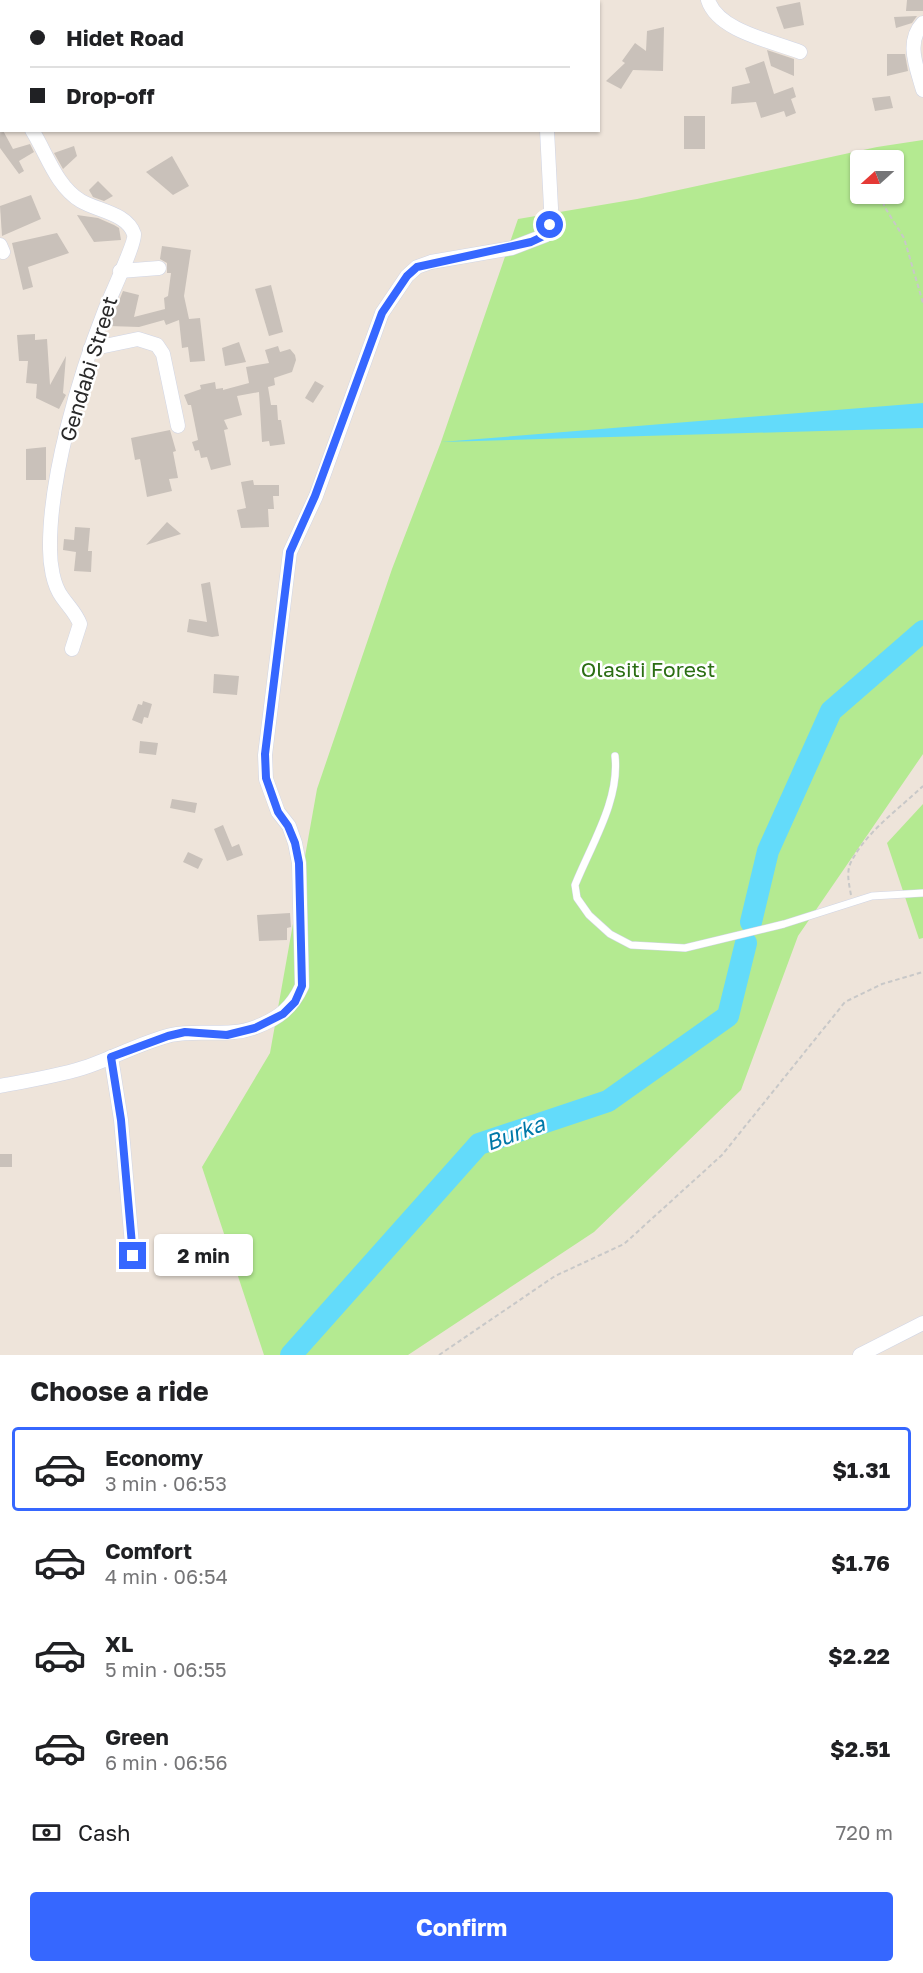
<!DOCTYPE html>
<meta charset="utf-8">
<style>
:root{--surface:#fff;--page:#f6f6f6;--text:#202124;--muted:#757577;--line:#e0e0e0;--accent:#3667ff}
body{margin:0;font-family:"Golos Text",sans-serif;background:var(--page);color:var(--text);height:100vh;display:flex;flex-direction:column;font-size:22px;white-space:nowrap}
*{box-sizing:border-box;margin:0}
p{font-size:20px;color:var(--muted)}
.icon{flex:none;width:33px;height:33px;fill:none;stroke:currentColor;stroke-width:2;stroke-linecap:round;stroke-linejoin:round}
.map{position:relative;height:1355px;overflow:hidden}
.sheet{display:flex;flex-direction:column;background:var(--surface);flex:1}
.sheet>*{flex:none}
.hud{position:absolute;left:0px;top:0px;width:600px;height:132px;box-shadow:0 2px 4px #0004;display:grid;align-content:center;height:132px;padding:0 30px;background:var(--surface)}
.needle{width:39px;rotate:249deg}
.fabs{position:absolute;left:850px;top:150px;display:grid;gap:12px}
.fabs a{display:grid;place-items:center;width:54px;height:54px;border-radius:6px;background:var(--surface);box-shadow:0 2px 4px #0004;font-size:30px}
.end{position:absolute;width:27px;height:27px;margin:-14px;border:8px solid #3667ff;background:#fff;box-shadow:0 0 0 3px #fff}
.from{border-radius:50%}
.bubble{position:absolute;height:42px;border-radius:6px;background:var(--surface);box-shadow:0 2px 4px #0004;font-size:20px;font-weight:700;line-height:42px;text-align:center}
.hud b{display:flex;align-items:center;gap:21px;height:57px;font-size:22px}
.hud b+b{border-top:2px solid var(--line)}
.hud i{width:15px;height:15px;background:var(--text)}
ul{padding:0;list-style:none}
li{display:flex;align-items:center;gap:18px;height:84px;margin:0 12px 9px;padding:0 18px;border:3px solid transparent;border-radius:6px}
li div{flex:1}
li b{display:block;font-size:22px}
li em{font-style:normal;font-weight:700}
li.selected{border-color:var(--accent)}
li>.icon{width:54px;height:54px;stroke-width:1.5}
h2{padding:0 30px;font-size:27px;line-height:72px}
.pay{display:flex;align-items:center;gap:15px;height:66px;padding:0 30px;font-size:22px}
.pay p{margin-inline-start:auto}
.cta{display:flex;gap:12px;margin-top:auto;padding:12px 30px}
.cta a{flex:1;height:69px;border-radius:6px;background:var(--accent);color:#fff;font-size:24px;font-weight:700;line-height:69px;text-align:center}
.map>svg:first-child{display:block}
.green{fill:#b4ea91;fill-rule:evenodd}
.water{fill:#63dbfa}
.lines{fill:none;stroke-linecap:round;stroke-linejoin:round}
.river{stroke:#63dbfa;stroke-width:22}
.building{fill:#c9c1ba}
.service-casing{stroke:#d0d5e5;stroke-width:8}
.minor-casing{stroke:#d0d5e5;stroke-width:15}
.path{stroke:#c8c8c8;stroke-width:2;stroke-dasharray:4.5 3;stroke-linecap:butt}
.service{stroke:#fff;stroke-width:7}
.minor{stroke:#fff;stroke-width:14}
.route{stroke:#3667ff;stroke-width:8}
.labels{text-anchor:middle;stroke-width:5;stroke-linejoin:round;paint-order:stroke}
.street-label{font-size:21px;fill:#2a2a2a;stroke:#fff}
.park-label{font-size:21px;fill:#2b6e13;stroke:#fff}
.water-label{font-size:22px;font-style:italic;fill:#0078a8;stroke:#fff}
</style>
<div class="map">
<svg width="923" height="1355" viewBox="0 0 923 1355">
<rect width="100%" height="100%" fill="#eee4da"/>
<g class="green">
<path d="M923 140V754L798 936 741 1090 594 1232 408 1355H264L202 1167 270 1053 317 789 392 569 441 442 518 219 637 199 877 147ZM861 160H894V194H861Z"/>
<path d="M923 804V938L919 939 887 843Z"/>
</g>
<path class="water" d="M923 403V428L441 442Z"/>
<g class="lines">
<g class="river">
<path d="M751 922 768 851 831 711 923 631"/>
<path d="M291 1355 479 1144 608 1101 728 1016 746 943"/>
</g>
</g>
<g class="building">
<path d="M907 0H923V11H906Z"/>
<path d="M800 2 804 25 784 29 776 7Z"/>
<path d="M917 16 912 23 896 28 894 17Z"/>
<path d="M664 27 663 71 633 70 621 89 606 81 625 63 622 61 635 43 646 51 647 31Z"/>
<path d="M767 50 794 59V76L771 66Z"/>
<path d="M887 54H905L908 71 887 76Z"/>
<path d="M764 61 774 94 793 87 796 97 791 99 796 113 786 117 784 111 761 118 756 102 731 104 732 87 750 83 745 68Z"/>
<path d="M890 96 893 108 875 111 872 98Z"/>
<rect x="684" y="116" width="21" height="33"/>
<path d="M0 125 13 149 30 144 34 152 19 161 24 171 19 174 0 148Z"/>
<path d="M74 146 77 156 63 169 54 153Z"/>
<path d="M172 156 189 186 173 195 146 172Z"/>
<path d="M98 181 113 196 104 201 93 197 89 190Z"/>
<path d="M31 195 41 219 2 236 0 206Z"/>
<path d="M77 215 98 218 114 225 119 228 121 240 94 242Z"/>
<path d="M57 233 69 253 28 267 33 287 23 290 12 243Z"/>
<path d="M162 246 191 250 184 296 189 319 200 318 205 361 190 362 188 347 182 348 179 320 166 325 164 320 139 327 109 326 123 291 139 295 134 317 165 309 164 298 168 296 171 273H167V263L160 259Z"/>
<path d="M271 285 283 332 269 336 255 289Z"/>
<path d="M35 334V340L47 339 50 385 66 356 63 393 66 395 59 409 36 398 37 384 26 383 28 361H19L17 335Z"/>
<path d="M239 342 246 362 225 366 222 348Z"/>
<path d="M278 346 280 352 290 349 295 355 296 360 292 372 274 378 275 385 268 387 271 405H277L278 420H281L285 444 270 446 269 441 262 442 259 392 237 396 242 415 224 420 228 429 224 430 231 465 211 470 207 457 201 458 199 450 195 451 192 442 198 440 191 405H188L184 395 201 389 200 385 215 382 216 389 223 388V390L249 383 246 367 269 363 265 350Z"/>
<path d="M315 381 324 386 313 403 305 398Z"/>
<path d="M170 430 176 451 173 452 178 478 169 479 172 491 147 497 140 459 135 460 131 438Z"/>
<path d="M46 447V480H26V449Z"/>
<path d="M253 480 254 485H279V496H273L274 509H268L269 527 241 528 237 510 246 508 241 482Z"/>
<path d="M167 522 181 534 146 545Z"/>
<path d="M75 527 90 528 88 551H92L91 572 74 571 76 552 63 550 64 539 74 540Z"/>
<path d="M210 582 219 636 212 637 187 632 189 619 207 622 201 584Z"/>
<path d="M214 674 239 676 237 695 213 693Z"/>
<path d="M143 701 152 704 148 718 144 717 142 724 132 720 138 704 142 705Z"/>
<path d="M140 741 158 743 156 755 139 753Z"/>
<path d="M172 799 197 803 195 813 170 808Z"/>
<path d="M223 825 232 847 239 844 243 855 227 861 214 829Z"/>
<path d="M188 852 203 859 198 869 183 862Z"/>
<path d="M290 913 291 927 287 928V940L259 941 257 915Z"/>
<rect x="0" y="1154" width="12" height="13"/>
</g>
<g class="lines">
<defs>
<path id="service" d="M615 756C620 800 591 845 575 885L577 898 589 915 610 934 631 945 685 948 784 924 872 896 923 893"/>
<g id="minor">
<path d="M708 0C718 31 772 41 800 52"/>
<path d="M427 2 431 0"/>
<path d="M923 23C905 42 917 68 923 90"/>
<path d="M0 102H2"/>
<path d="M32 130C47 154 56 186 81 201 98 211 127 213 134 234 136 242 110 297 105 310 79 376 49 478 50 549 50 564 53 585 62 597 69 607 76 613 80 624L72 649"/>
<path d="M0 245 3 252"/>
<path d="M120 271 159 268"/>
<path d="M90 349 138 339 157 345 163 354 178 426"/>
<path d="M111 1057 121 1120 133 1256"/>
<path d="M0 1086C30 1080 60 1076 89 1066 117 1056 143 1042 171 1035 200 1029 228 1038 256 1027 279 1018 292 1008 302 986L299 863 295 843 289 826 278 812 266 779 265 755 290 552 316 496 382 313 407 276 417 267 431 262 512 248 546 235 550 225 551 208 547 130"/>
<path d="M860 1355 923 1323"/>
</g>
</defs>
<use href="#service" class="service-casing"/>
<use href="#minor" class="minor-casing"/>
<g class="path">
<path d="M883 194 884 206 904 238 923 303"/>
<path d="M851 895C849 884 846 872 851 862 866 832 899 809 923 786"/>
<path d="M439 1355 555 1276 624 1244 722 1155 845 1002 882 984 923 972"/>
</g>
<use href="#service" class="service"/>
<use href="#minor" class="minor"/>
</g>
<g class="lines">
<path class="route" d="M133 1256 121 1120 111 1057 168 1036 185 1032 227 1035 255 1028 283 1014 295 1002 302 986 299 863 295 843 288 826 278 812 266 778 265 754 290 552 315 496 382 313 407 276 417 267 531 242 546 235 550 225"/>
</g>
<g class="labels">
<g class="street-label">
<text transform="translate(89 369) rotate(-73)" y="7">Gendabi Street</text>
</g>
<g class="park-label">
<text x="648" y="677">Olasiti Forest</text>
</g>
<g class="water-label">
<text transform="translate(515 1133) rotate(-20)" y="8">Burka</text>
</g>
</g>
</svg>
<div class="fabs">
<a><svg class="needle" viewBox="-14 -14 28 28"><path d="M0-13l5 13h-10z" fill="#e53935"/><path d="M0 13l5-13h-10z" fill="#757577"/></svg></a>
</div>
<i class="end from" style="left:550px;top:225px"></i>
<i class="end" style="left:133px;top:1256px"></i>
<div class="bubble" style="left:154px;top:1234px;width:99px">2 min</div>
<div class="hud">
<b><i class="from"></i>Hidet Road</b>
<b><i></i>Drop-off</b>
</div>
</div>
<section class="sheet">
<h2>Choose a ride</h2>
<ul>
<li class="selected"><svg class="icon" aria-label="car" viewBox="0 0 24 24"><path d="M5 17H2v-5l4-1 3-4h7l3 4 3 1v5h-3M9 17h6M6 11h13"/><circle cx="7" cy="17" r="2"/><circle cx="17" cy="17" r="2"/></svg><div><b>Economy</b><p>3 min · 06:53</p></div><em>$1.31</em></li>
<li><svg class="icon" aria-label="car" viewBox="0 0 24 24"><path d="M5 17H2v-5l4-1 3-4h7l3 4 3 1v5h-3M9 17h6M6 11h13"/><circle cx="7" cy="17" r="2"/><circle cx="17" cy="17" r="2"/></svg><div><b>Comfort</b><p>4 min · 06:54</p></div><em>$1.76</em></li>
<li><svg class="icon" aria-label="car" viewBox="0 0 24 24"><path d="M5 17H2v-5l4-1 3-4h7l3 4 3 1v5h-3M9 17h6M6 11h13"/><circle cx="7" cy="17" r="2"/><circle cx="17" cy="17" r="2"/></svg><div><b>XL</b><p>5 min · 06:55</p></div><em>$2.22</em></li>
<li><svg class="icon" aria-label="car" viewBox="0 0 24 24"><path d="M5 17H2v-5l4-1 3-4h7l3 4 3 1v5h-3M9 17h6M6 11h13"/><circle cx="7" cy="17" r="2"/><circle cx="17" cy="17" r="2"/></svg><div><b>Green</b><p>6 min · 06:56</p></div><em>$2.51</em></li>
</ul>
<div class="pay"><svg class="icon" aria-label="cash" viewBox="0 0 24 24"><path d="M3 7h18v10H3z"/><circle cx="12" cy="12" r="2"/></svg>Cash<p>720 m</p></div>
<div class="cta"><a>Confirm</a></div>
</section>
